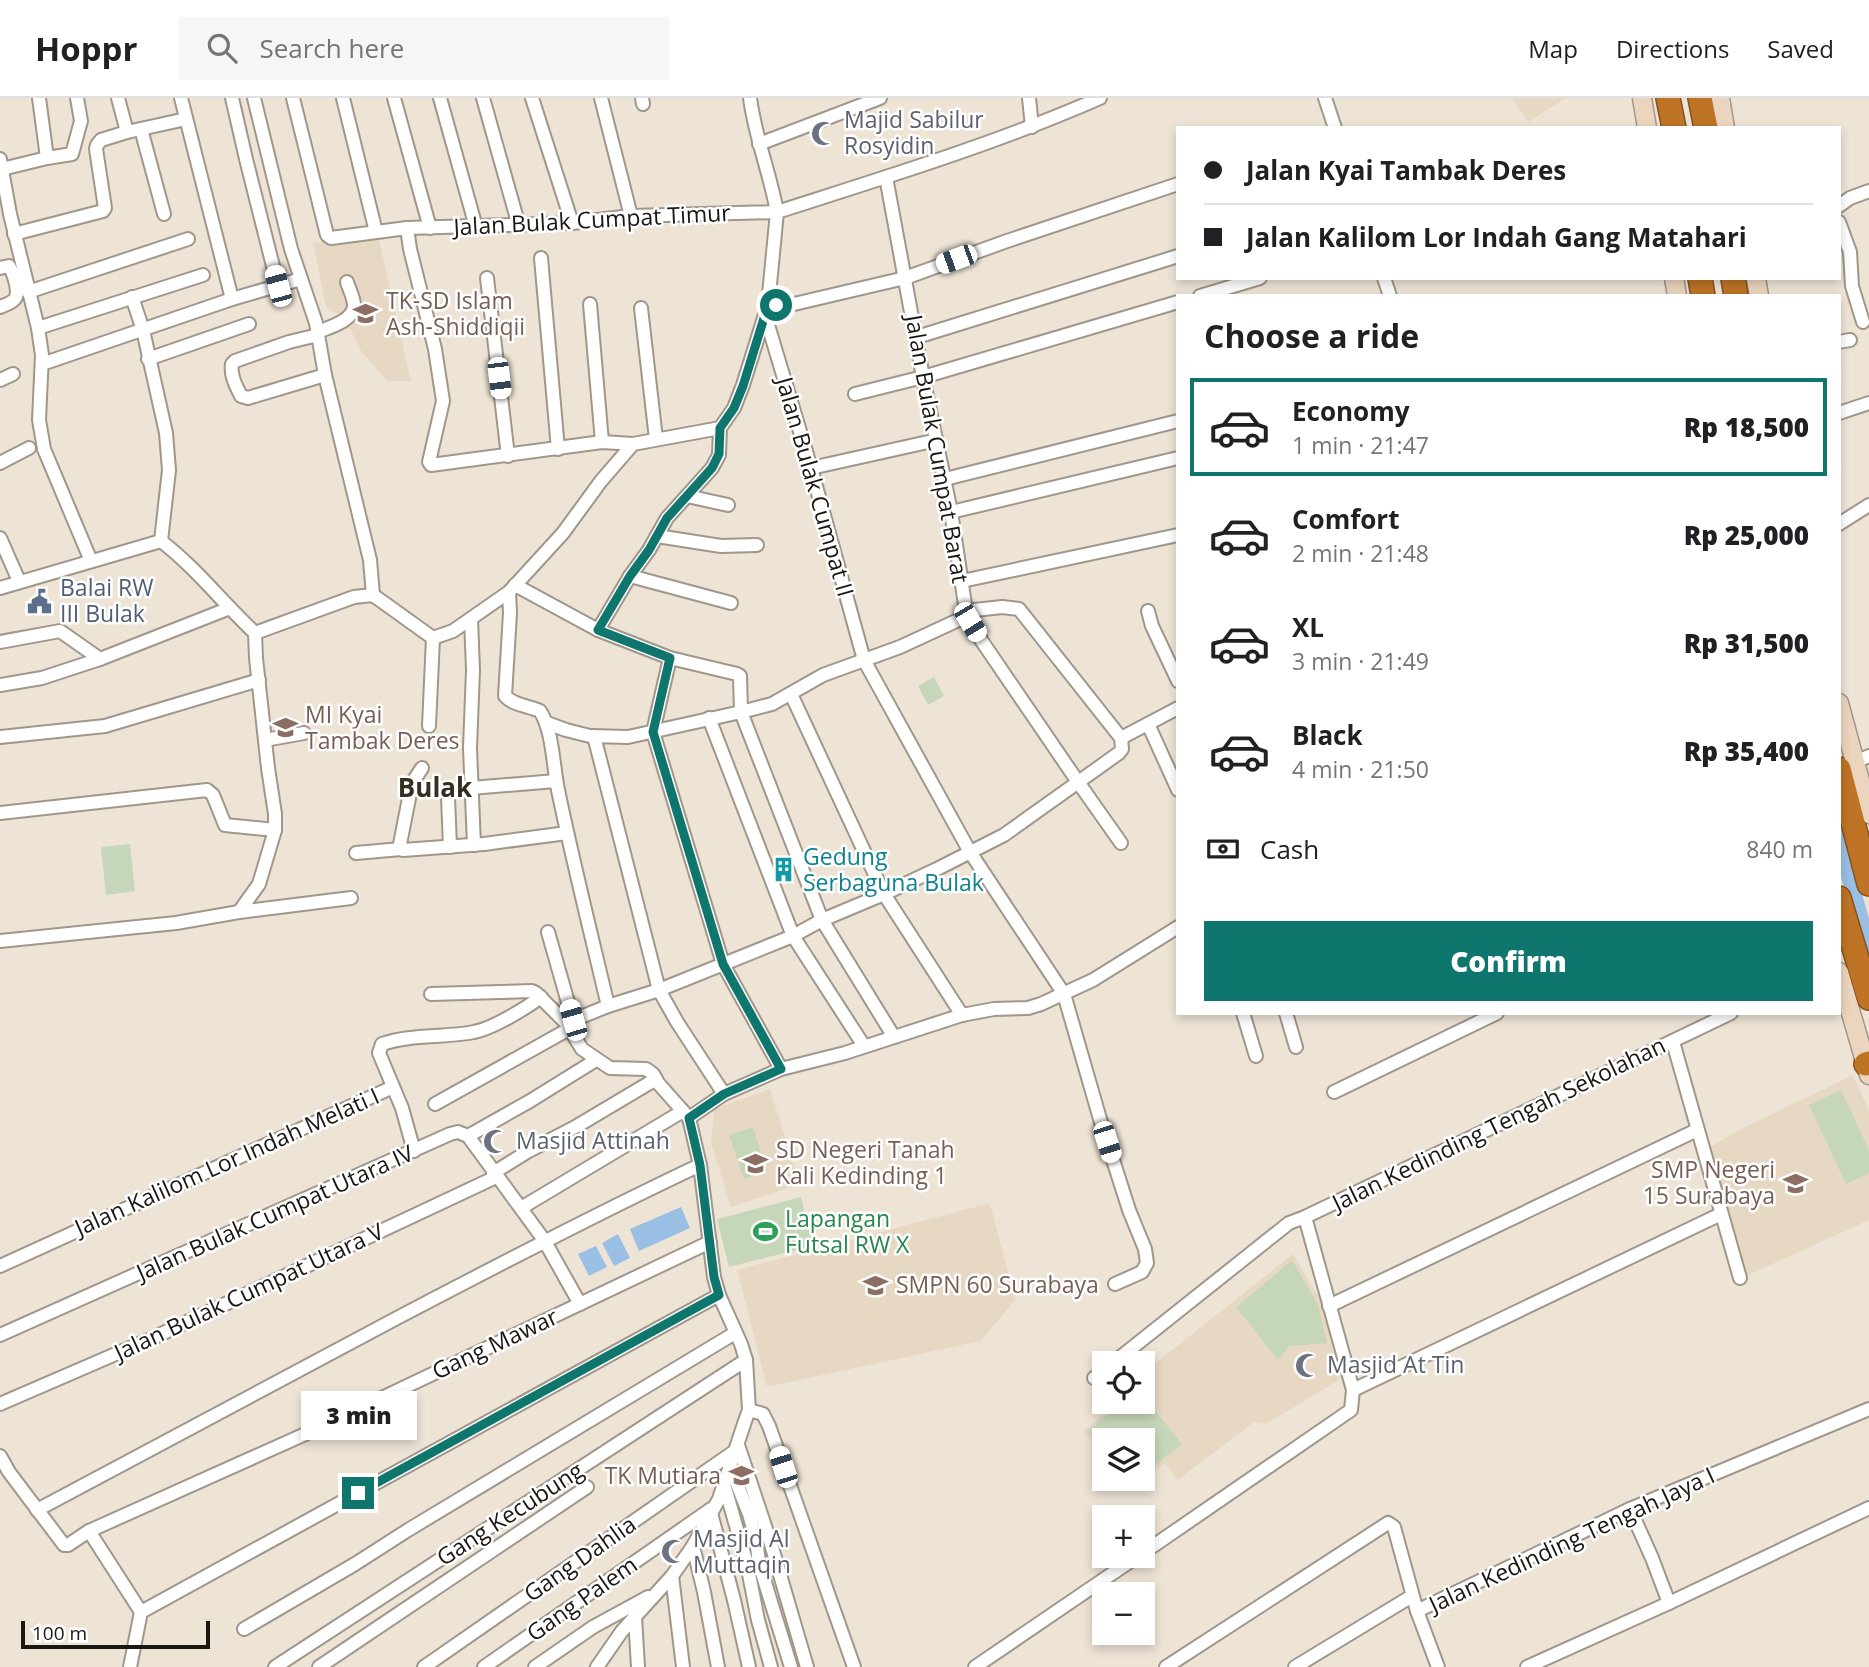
<!DOCTYPE html>
<meta charset="utf-8">
<style>
:root{--surface:#fff;--page:#f6f6f6;--text:#202124;--muted:#757577;--line:#e0e0e0;--accent:#0f766e}
body{margin:0;font-family:"Open Sans",sans-serif;background:var(--page);color:var(--text);height:100vh;display:flex;flex-direction:column;font-size:26px;white-space:nowrap}
*{box-sizing:border-box;margin:0}
p{font-size:23px;color:var(--muted)}
.icon{flex:none;width:38px;height:38px;fill:none;stroke:currentColor;stroke-width:2;stroke-linecap:round;stroke-linejoin:round}
.map{position:relative;flex:1;overflow:hidden}
.sheet{position:absolute;left:1176px;top:196px;width:665px;height:721px;display:flex;flex-direction:column;background:var(--surface);border-radius:0px;box-shadow:0 4px 10px #0003}
.sheet>*{flex:none}
.banner{position:absolute;left:1176px;top:28px;width:665px;height:154px;border-radius:0px;box-shadow:0 4px 10px #0003;display:grid;align-content:center;height:154px;padding:0 28px;background:var(--surface)}
.buttons{position:absolute;left:1092px;top:1253px;display:grid;gap:14px}
.buttons a{display:grid;place-items:center;width:63px;height:63px;border-radius:0px;background:var(--surface);box-shadow:0 4px 10px #0003;font-size:35px}
.scale{position:absolute;left:21px;bottom:18px;width:189px;box-sizing:border-box;padding-left:7px;border:4px solid #1a1612;border-top:0;font-size:19px;line-height:24px;white-space:nowrap;color:#1a1612;-webkit-text-stroke:5px #fff;paint-order:stroke}
.end{position:absolute;width:32px;height:32px;margin:-16px;border:9px solid #0f766e;background:#fff;box-shadow:0 0 0 4px #fff}
.from{border-radius:50%}
.bubble{position:absolute;height:49px;border-radius:0px;background:var(--surface);box-shadow:0 4px 10px #0003;font-size:23px;font-weight:800;line-height:49px;text-align:center}
.car{position:absolute;width:21px;height:42px;margin:-21px -10px;border-radius:9px;box-shadow:0 0 5px 2px #0007;background:linear-gradient(#fff 24%,#345 0 40%,#fff 0 76%,#345 0 86%,#fff 0)}
.banner b{display:flex;align-items:center;gap:24px;height:66px;font-size:26px}
.banner b+b{border-top:2px solid var(--line)}
.banner i{width:18px;height:18px;background:var(--text)}
ul{padding:0;list-style:none}
li{display:flex;align-items:center;gap:21px;height:98px;margin:0 14px 10px;padding:0 14px;border:4px solid transparent;border-radius:0px}
li div{flex:1}
li b{display:block;font-size:26px}
li em{font-style:normal;font-weight:800}
li.on{border-color:var(--accent)}
li>.icon{width:63px;height:63px;stroke-width:1.5}
h2{padding:0 28px;font-size:32px;line-height:84px}
.pay{display:flex;align-items:center;gap:18px;height:77px;padding:0 28px;font-size:26px}
.pay p{margin-inline-start:auto}
.action{display:flex;gap:14px;margin-top:auto;padding:14px 28px}
.action a{flex:1;height:80px;border-radius:0px;background:var(--accent);color:#fff;font-size:28px;font-weight:800;line-height:80px;text-align:center}
header{display:flex;align-items:center;gap:42px;box-sizing:border-box;height:98px;padding:0 35px;background:var(--surface);border-bottom:2px solid var(--line)}
header strong{font-size:33px}
nav{display:flex;gap:38px;margin-inline-start:auto;font-size:24px}
.search{width:490px;height:63px;background:var(--page);display:flex;align-items:center;gap:18px;box-sizing:border-box;padding:0 24px;border-radius:0px;color:var(--muted);font-size:26px}
.map>svg:first-child{display:block}
.built{fill:#e7d8c4}
.green{fill:#c6d7b9}
.water{fill:#9abfe5}
.lines{fill:none;stroke-linecap:round;stroke-linejoin:round}
.street-casing{stroke:#a09689;stroke-width:16}
.secondary-casing{stroke:#a09689;stroke-width:21}
.highway-casing{stroke:#85521e;stroke-width:26}
.street{stroke:#fff;stroke-width:12}
.secondary{stroke:#ecd5be;stroke-width:18}
.highway{stroke:#bf7325;stroke-width:23}
.route{stroke:#0f766e;stroke-width:9}
.labels{text-anchor:middle;stroke-width:5;stroke-linejoin:round;paint-order:stroke}
.worship-label{font-size:23px;fill:#5b616d;stroke:#fff;text-anchor:start}
.street-label{font-size:23px;fill:#1a1612;stroke:#fff}
.education-label{font-size:23px;fill:#785e54;stroke:#fff;text-anchor:start}
.service-label{font-size:23px;fill:#4e5e75;stroke:#fff;text-anchor:start}
.culture-label{font-size:23px;fill:#0d838f;stroke:#fff;text-anchor:start}
.leisure-label{font-size:23px;fill:#27864d;stroke:#fff;text-anchor:start}
.quarter-label{font-size:26px;font-weight:bold;fill:#362e23;stroke:#fff}
</style>
<header>
<strong>Hoppr</strong>
<div class="search"><svg class="icon" aria-label="search" viewBox="0 0 24 24"><circle cx="10" cy="10" r="6"/><path d="M15 15l6 6"/></svg>Search here</div>
<nav><a>Map</a><a>Directions</a><a>Saved</a></nav>
</header>
<div class="map">
<svg width="1869" height="1569" viewBox="0 0 1869 1569">
<rect width="100%" height="100%" fill="#eee4d6"/>
<g class="built">
<path d="M1512 0H1566L1528 24Z"/>
<path d="M377 137 378 138 411 283H387L361 253 346 222 326 209 313 145Z"/>
<path d="M1853 977 1869 1013V1122L1746 1178 1710 1049 1741 1031Z"/>
<path d="M770 991 800 1086 731 1109 711 1045 714 1011Z"/>
<path d="M990 1105 1015 1202 981 1243 767 1289 737 1172Z"/>
<path d="M1293 1156 1323 1206 1339 1282 1266 1326 1254 1324 1178 1382 1165 1365 1130 1390 1123 1381H1143V1342H1104V1358L1084 1333 1117 1304H1143V1275Z"/>
</g>
<g class="green">
<path d="M934 579 944 598 928 607 918 588Z"/>
<path d="M130 746 135 793 106 797 101 749Z"/>
<path d="M1841 992 1869 1052V1075L1846 1086 1809 1007Z"/>
<path d="M753 1029 767 1073 744 1081 729 1037Z"/>
<path d="M801 1099 813 1148 729 1169 717 1121Z"/>
<path d="M1292 1162 1318 1206 1327 1245 1289 1248 1278 1262 1236 1209Z"/>
<path d="M1143 1298 1182 1346 1152 1370 1143 1358V1342H1104V1352L1088 1333 1122 1305 1121 1304H1143Z"/>
</g>
<g class="water">
<path d="M1839 716 1869 820V874L1839 772Z"/>
<path d="M681 1109 690 1130 639 1153 630 1131Z"/>
<path d="M618 1136 630 1160 614 1168 602 1145Z"/>
<path d="M596 1148 607 1169 589 1178 578 1156Z"/>
</g>
<g class="lines">
<defs>
<g id="street">
<path d="M39 0 47 60"/>
<path d="M118 0 127 34"/>
<path d="M181 0 232 201"/>
<path d="M232 0 246 61 278 188"/>
<path d="M254 0 291 151 316 225 325 277 370 462 373 497"/>
<path d="M293 0 327 137 331 140 407 130 572 125 631 118 777 114C770 75 755 39 750 0"/>
<path d="M343 0 376 134"/>
<path d="M394 0 430 130"/>
<path d="M440 0 476 129"/>
<path d="M483 0 519 128"/>
<path d="M532 0 572 125"/>
<path d="M601 0 631 118"/>
<path d="M642 0 643 6"/>
<path d="M1029 0 1032 29"/>
<path d="M1325 0 1335 30"/>
<path d="M141 31 164 116"/>
<path d="M759 46 880 0"/>
<path d="M0 61 10 116 38 230 42 257 39 322 44 351 91 463"/>
<path d="M2 71 47 60 72 56 81 23 77 0"/>
<path d="M886 79 923 279 951 414 966 513 970 524 977 536 1078 684 1121 745"/>
<path d="M1839 108 1850 100 1869 93"/>
<path d="M1839 124 1850 154 1852 188 1863 224"/>
<path d="M407 130 410 151 435 251 443 303 429 364 431 367 602 344 633 346"/>
<path d="M14 136 103 113 105 110 96 51 97 47 101 42 127 34 186 21"/>
<path d="M541 160 558 351"/>
<path d="M0 170 9 168C13 174 19 191 16 199 14 204 5 207 0 209"/>
<path d="M487 180 508 358"/>
<path d="M1384 180 1390 198"/>
<path d="M28 194 188 141"/>
<path d="M1200 198 1260 180"/>
<path d="M132 199 143 232 166 335 169 372 161 443"/>
<path d="M590 206 602 344"/>
<path d="M768 207 794 206 905 180 1007 143 1178 86"/>
<path d="M641 210 656 341"/>
<path d="M765 217 811 370 864 562 970 754 1064 896 1100 1021 1129 1112 1145 1151 1147 1165 1142 1174 1115 1186"/>
<path d="M38 230 203 177"/>
<path d="M318 234C329 229 354 223 354 207 354 200 349 191 347 184"/>
<path d="M318 237 289 244 235 263 232 266C230 277 236 288 241 298L248 300 325 277"/>
<path d="M917 239 1178 158"/>
<path d="M1839 244 1850 242"/>
<path d="M148 261 249 226"/>
<path d="M42 266 232 201 301 181"/>
<path d="M0 282 13 276"/>
<path d="M855 296 923 279 1178 204"/>
<path d="M1839 315 1869 305"/>
<path d="M0 365 29 350"/>
<path d="M811 370 937 342"/>
<path d="M945 381 1178 323"/>
<path d="M687 398 728 407"/>
<path d="M951 414 1178 360"/>
<path d="M1839 426 1869 407"/>
<path d="M657 438 721 448 757 447"/>
<path d="M0 440 19 483"/>
<path d="M630 478 731 505"/>
<path d="M962 483 1178 437"/>
<path d="M515 487 598 532 670 560 737 576 740 578 741 614 822 822 894 939"/>
<path d="M0 490 161 443C196 470 223 505 255 535"/>
<path d="M509 494 510 515 505 598C513 607 529 608 540 613 553 633 553 668 558 692 573 764 591 836 608 908"/>
<path d="M1148 513 1152 528 1178 583"/>
<path d="M471 521 473 572 470 650 474 747"/>
<path d="M598 532 630 478 649 452 667 420 712 370 719 357 720 330"/>
<path d="M0 544 60 533 100 561"/>
<path d="M670 560 653 634 723 866 781 971"/>
<path d="M0 587 42 580 100 561 230 510"/>
<path d="M791 596 884 796 962 917"/>
<path d="M709 620 793 838 864 948"/>
<path d="M547 625 566 632 590 638 628 639 741 614 772 606 823 577 900 549 967 518"/>
<path d="M1148 626 1178 692"/>
<path d="M429 628 433 540"/>
<path d="M594 638 659 892 677 924 724 996"/>
<path d="M0 639 105 628 259 582"/>
<path d="M1121 640 1178 610"/>
<path d="M265 642 304 635"/>
<path d="M1855 664 1869 658"/>
<path d="M422 670 412 685 400 746 403 752 484 746 567 735"/>
<path d="M471 690 556 683"/>
<path d="M448 699 450 749"/>
<path d="M0 715 207 692 213 697 225 727 275 732"/>
<path d="M356 755 401 751"/>
<path d="M239 814 259 786 275 732V716L268 670 256 560 255 535 354 499 373 497 433 540 453 533 509 494 563 435 601 383 633 346 720 330 734 310 743 287 768 207 777 114C886 79 995 46 1100 0"/>
<path d="M548 834 573 922"/>
<path d="M0 843 176 825 239 814 351 800"/>
<path d="M431 896 532 893 536 895 566 925 582 951 610 970 646 971 653 976 658 985 689 1020 700 1067 714 1179 719 1197 741 1246 746 1262 749 1312 745 1323 719 1401 693 1448 672 1478 622 1533 597 1569"/>
<path d="M1243 915 1256 958"/>
<path d="M1286 915 1296 949"/>
<path d="M566 925 608 908 659 892 793 838 822 822 884 796 937 771 1004 737 1119 655 1122 651 1121 640 1019 511 1002 509 966 513"/>
<path d="M1673 944 1740 1180"/>
<path d="M1334 994 1497 915"/>
<path d="M435 1006 569 931"/>
<path d="M689 1020 724 996 781 971 845 955 962 917 994 911 1028 910 1041 906 1093 882 1178 829"/>
<path d="M468 1038 530 1003 596 962"/>
<path d="M414 1053 402 1010 379 955 382 946C411 936 443 940 474 934 492 931 526 910 541 899"/>
<path d="M493 1075 527 1054 577 1028 656 981"/>
<path d="M521 1110 683 1013"/>
<path d="M0 1168 393 989"/>
<path d="M1329 1208 1697 1032"/>
<path d="M0 1237 450 1036 458 1034 468 1038 544 1142 580 1206"/>
<path d="M1113 1265 1289 1125 1305 1119 1731 915"/>
<path d="M1094 1280 1104 1272"/>
<path d="M1353 1292 1721 1116"/>
<path d="M0 1306 155 1239 496 1079"/>
<path d="M749 1312 763 1316 769 1328 854 1569"/>
<path d="M738 1347 771 1446 807 1569"/>
<path d="M0 1358 9 1374 64 1447H68L89 1433 141 1514 130 1569"/>
<path d="M730 1368 749 1416 756 1441 759 1465 791 1569"/>
<path d="M724 1386 747 1466 758 1522 771 1569"/>
<path d="M1630 1411 1652 1460 1669 1505"/>
<path d="M37 1412C157 1347 277 1283 397 1220 498 1167 598 1115 700 1067"/>
<path d="M711 1415 734 1502 749 1569"/>
<path d="M89 1433 321 1329 710 1144"/>
<path d="M693 1448 704 1494 718 1569"/>
<path d="M1143 1455 1351 1312 1353 1292 1305 1119"/>
<path d="M672 1478 683 1569"/>
<path d="M1417 1513 1438 1569"/>
<path d="M141 1514 719 1197"/>
<path d="M635 1519 638 1569"/>
<path d="M244 1531 355 1466 408 1432 735 1235"/>
<path d="M275 1569 746 1262"/>
<path d="M319 1569 587 1389"/>
<path d="M424 1569 735 1353"/>
<path d="M484 1569 711 1411"/>
<path d="M535 1569 593 1529 648 1499"/>
<path d="M975 1569 1138 1458"/>
<path d="M1166 1569 1388 1425 1394 1429 1417 1513 1630 1411 1869 1311"/>
<path d="M1295 1569 1412 1498"/>
<path d="M1527 1569 1669 1505 1869 1410"/>
</g>
<g id="secondary">
<path d="M1642 0 1647 30"/>
<path d="M1720 0 1725 30"/>
<path d="M1674 180 1677 198"/>
<path d="M1756 180 1759 198"/>
<path d="M1839 605 1869 716"/>
<path d="M1839 874 1869 977"/>
</g>
<g id="highway">
<path d="M1668 0 1674 30"/>
<path d="M1700 0 1706 30"/>
<path d="M1700 180 1703 198"/>
<path d="M1733 180 1736 198"/>
<path d="M1839 671 1869 786"/>
<path d="M1839 800 1869 900"/>
<path d="M1866 966 1869 965"/>
</g>
</defs>
<use href="#street" class="street-casing"/>
<use href="#secondary" class="secondary-casing"/>
<use href="#highway" class="highway-casing"/>
<use href="#street" class="street"/>
<use href="#secondary" class="secondary"/>
<use href="#highway" class="highway"/>
</g>
<g class="lines">
<path class="route" d="M358 1395 719 1197 714 1179 700 1067 689 1020 724 996 781 971 723 866 653 634 670 560 598 532 630 478 649 452 667 420 712 370 719 356 720 330 734 310 743 288 768 207H776"/>
</g>
<defs>
<symbol id="mosque-bare" viewBox="-9 -9 18 18"><path d="M3.5-4.9A6 6 0 1 0 3.5 4.9A5 5 0 1 1 3.5-4.9Z" fill="#6b7280" stroke="#fff" stroke-width="2.5" paint-order="stroke"/></symbol>
<symbol id="school-bare" viewBox="-9 -9 18 18"><path d="M0-5L7-2L0 1L-7-2ZM-4 1L0 2.5L4 1V4Q0 6-4 4Z" fill="#8d6e63" stroke="#fff" stroke-width="2.5" paint-order="stroke"/></symbol>
<symbol id="civic-bare" viewBox="-9 -9 18 18"><path d="M-.6-6.5H3V-4.5H.6V-3L4-1V1h2V6H-6V1h2V-1L-.6-3ZM-1.2 2.5V6h2.4V2.5Z" fill="#5c6f8a" stroke="#fff" stroke-width="2.5" paint-order="stroke"/></symbol>
<symbol id="building-bare" viewBox="-9 -9 18 18"><path d="M-4-6H4V6H1V3H-1V6H-4ZM-2.5-4.3h1.7v1.8h-1.7ZM.8-4.3h1.7v1.8H.8ZM-2.5-1h1.7V.8h-1.7ZM.8-1h1.7V.8H.8Z" fill="#0f9aa8" stroke="#fff" stroke-width="2.5" paint-order="stroke"/></symbol>
<symbol id="stadium-bare" viewBox="-9 -9 18 18"><path d="M0-5a6.5 5 0 1 0 0 10a6.5 5 0 1 0 0-10ZM-3.5-1.8h7v3.6h-7Z" fill="#2e9e5b" stroke="#fff" stroke-width="2.5" paint-order="stroke"/></symbol>
</defs>
<g fill-rule="evenodd">
<use href="#mosque-bare" x="806" y="18" width="35" height="35"/>
<use href="#school-bare" x="348" y="198" width="35" height="35"/>
<use href="#civic-bare" x="22" y="486" width="35" height="35"/>
<use href="#school-bare" x="268" y="612" width="35" height="35"/>
<use href="#building-bare" x="766" y="754" width="35" height="35"/>
<use href="#mosque-bare" x="478" y="1026" width="35" height="35"/>
<use href="#school-bare" x="738" y="1048" width="35" height="35"/>
<use href="#school-bare" x="1778" y="1068" width="35" height="35"/>
<use href="#stadium-bare" x="748" y="1116" width="35" height="35"/>
<use href="#school-bare" x="858" y="1170" width="35" height="35"/>
<use href="#mosque-bare" x="1290" y="1250" width="35" height="35"/>
<use href="#school-bare" x="724" y="1360" width="35" height="35"/>
<use href="#mosque-bare" x="656" y="1436" width="35" height="35"/>
</g>
<g class="labels">
<g class="worship-label">
<text x="844" y="30">Majid Sabilur<tspan x="844" dy="26">Rosyidin</tspan></text>
<text x="516" y="1051">Masjid Attinah</text>
<text x="1327" y="1275">Masjid At Tin</text>
<text x="693" y="1449">Masjid Al<tspan x="693" dy="26">Muttaqin</tspan></text>
</g>
<g class="street-label">
<text transform="translate(592 122) rotate(-3)" y="8">Jalan Bulak Cumpat Timur</text>
<text transform="translate(937 351) rotate(80)" y="8">Jalan Bulak Cumpat Barat</text>
<text transform="translate(815 389) rotate(74)" y="8">Jalan Bulak Cumpat II</text>
<text transform="translate(1499 1026) rotate(-26)" y="8">Jalan Kedinding Tengah Sekolahan</text>
<text transform="translate(227 1064) rotate(-24)" y="8">Jalan Kalilom Lor Indah Melati I</text>
<text transform="translate(275 1115) rotate(-24)" y="8">Jalan Bulak Cumpat Utara IV</text>
<text transform="translate(249 1194) rotate(-25)" y="8">Jalan Bulak Cumpat Utara V</text>
<text transform="translate(495 1246) rotate(-25)" y="8">Gang Mawar</text>
<text transform="translate(510 1416) rotate(-33)" y="8">Gang Kecubung</text>
<text transform="translate(1572 1442) rotate(-25)" y="8">Jalan Kedinding Tengah Jaya I</text>
<text transform="translate(580 1461) rotate(-35)" y="8">Gang Dahlia</text>
<text transform="translate(582 1501) rotate(-35)" y="8">Gang Palem</text>
</g>
<g class="education-label">
<text x="386" y="211">TK-SD Islam<tspan x="386" dy="26">Ash-Shiddiqii</tspan></text>
<text x="305" y="625">MI Kyai<tspan x="305" dy="26">Tambak Deres</tspan></text>
<text x="776" y="1060">SD Negeri Tanah<tspan x="776" dy="26">Kali Kedinding 1</tspan></text>
<text x="1775" y="1080" text-anchor="end">SMP Negeri<tspan x="1775" dy="26">15 Surabaya</tspan></text>
<text x="896" y="1195">SMPN 60 Surabaya</text>
<text x="721" y="1386" text-anchor="end">TK Mutiara</text>
</g>
<g class="service-label">
<text x="60" y="498">Balai RW<tspan x="60" dy="26">III Bulak</tspan></text>
</g>
<g class="culture-label">
<text x="803" y="767">Gedung<tspan x="803" dy="26">Serbaguna Bulak</tspan></text>
</g>
<g class="leisure-label">
<text x="785" y="1129">Lapangan<tspan x="785" dy="26">Futsal RW X</tspan></text>
</g>
<g class="quarter-label">
<text x="435" y="699">Bulak</text>
</g>
</g>
</svg>
<div class="buttons">
<a><svg class="icon" aria-label="locate" viewBox="0 0 24 24"><circle cx="12" cy="12" r="6"/><path d="M12 2v4M12 18v4M2 12h4M18 12h4"/></svg></a>
<a><svg class="icon" aria-label="layers" viewBox="0 0 24 24"><path d="M12 4l9 5-9 5-9-5zM3 14l9 5 9-5"/></svg></a>
<a>+</a>
<a>−</a>
</div>
<div class="scale">100 m</div>
<i class="end from" style="left:776px;top:207px"></i>
<i class="end" style="left:358px;top:1395px"></i>
<div class="bubble" style="left:301px;top:1293px;width:116px">3 min</div>
<i class="car" style="left:956px;top:161px;rotate:250deg"></i>
<i class="car" style="left:278px;top:188px;rotate:345deg"></i>
<i class="car" style="left:499px;top:280px;rotate:173deg"></i>
<i class="car" style="left:970px;top:524px;rotate:149deg"></i>
<i class="car" style="left:573px;top:922px;rotate:344deg"></i>
<i class="car" style="left:1107px;top:1044px;rotate:162deg"></i>
<i class="car" style="left:783px;top:1369px;rotate:342deg"></i>
<div class="banner">
<b><i class="from"></i>Jalan Kyai Tambak Deres</b>
<b><i></i>Jalan Kalilom Lor Indah Gang Matahari</b>
</div>
<section class="sheet">
<h2>Choose a ride</h2>
<ul>
<li class="on"><svg class="icon" aria-label="car" viewBox="0 0 24 24"><path d="M5 17H2v-5l4-1 3-4h7l3 4 3 1v5h-3M9 17h6M6 11h13"/><circle cx="7" cy="17" r="2"/><circle cx="17" cy="17" r="2"/></svg><div><b>Economy</b><p>1 min · 21:47</p></div><em>Rp 18,500</em></li>
<li><svg class="icon" aria-label="car" viewBox="0 0 24 24"><path d="M5 17H2v-5l4-1 3-4h7l3 4 3 1v5h-3M9 17h6M6 11h13"/><circle cx="7" cy="17" r="2"/><circle cx="17" cy="17" r="2"/></svg><div><b>Comfort</b><p>2 min · 21:48</p></div><em>Rp 25,000</em></li>
<li><svg class="icon" aria-label="car" viewBox="0 0 24 24"><path d="M5 17H2v-5l4-1 3-4h7l3 4 3 1v5h-3M9 17h6M6 11h13"/><circle cx="7" cy="17" r="2"/><circle cx="17" cy="17" r="2"/></svg><div><b>XL</b><p>3 min · 21:49</p></div><em>Rp 31,500</em></li>
<li><svg class="icon" aria-label="car" viewBox="0 0 24 24"><path d="M5 17H2v-5l4-1 3-4h7l3 4 3 1v5h-3M9 17h6M6 11h13"/><circle cx="7" cy="17" r="2"/><circle cx="17" cy="17" r="2"/></svg><div><b>Black</b><p>4 min · 21:50</p></div><em>Rp 35,400</em></li>
</ul>
<div class="pay"><svg class="icon" aria-label="cash" viewBox="0 0 24 24"><path d="M3 7h18v10H3z"/><circle cx="12" cy="12" r="2"/></svg>Cash<p>840 m</p></div>
<div class="action"><a>Confirm</a></div>
</section>
</div>
